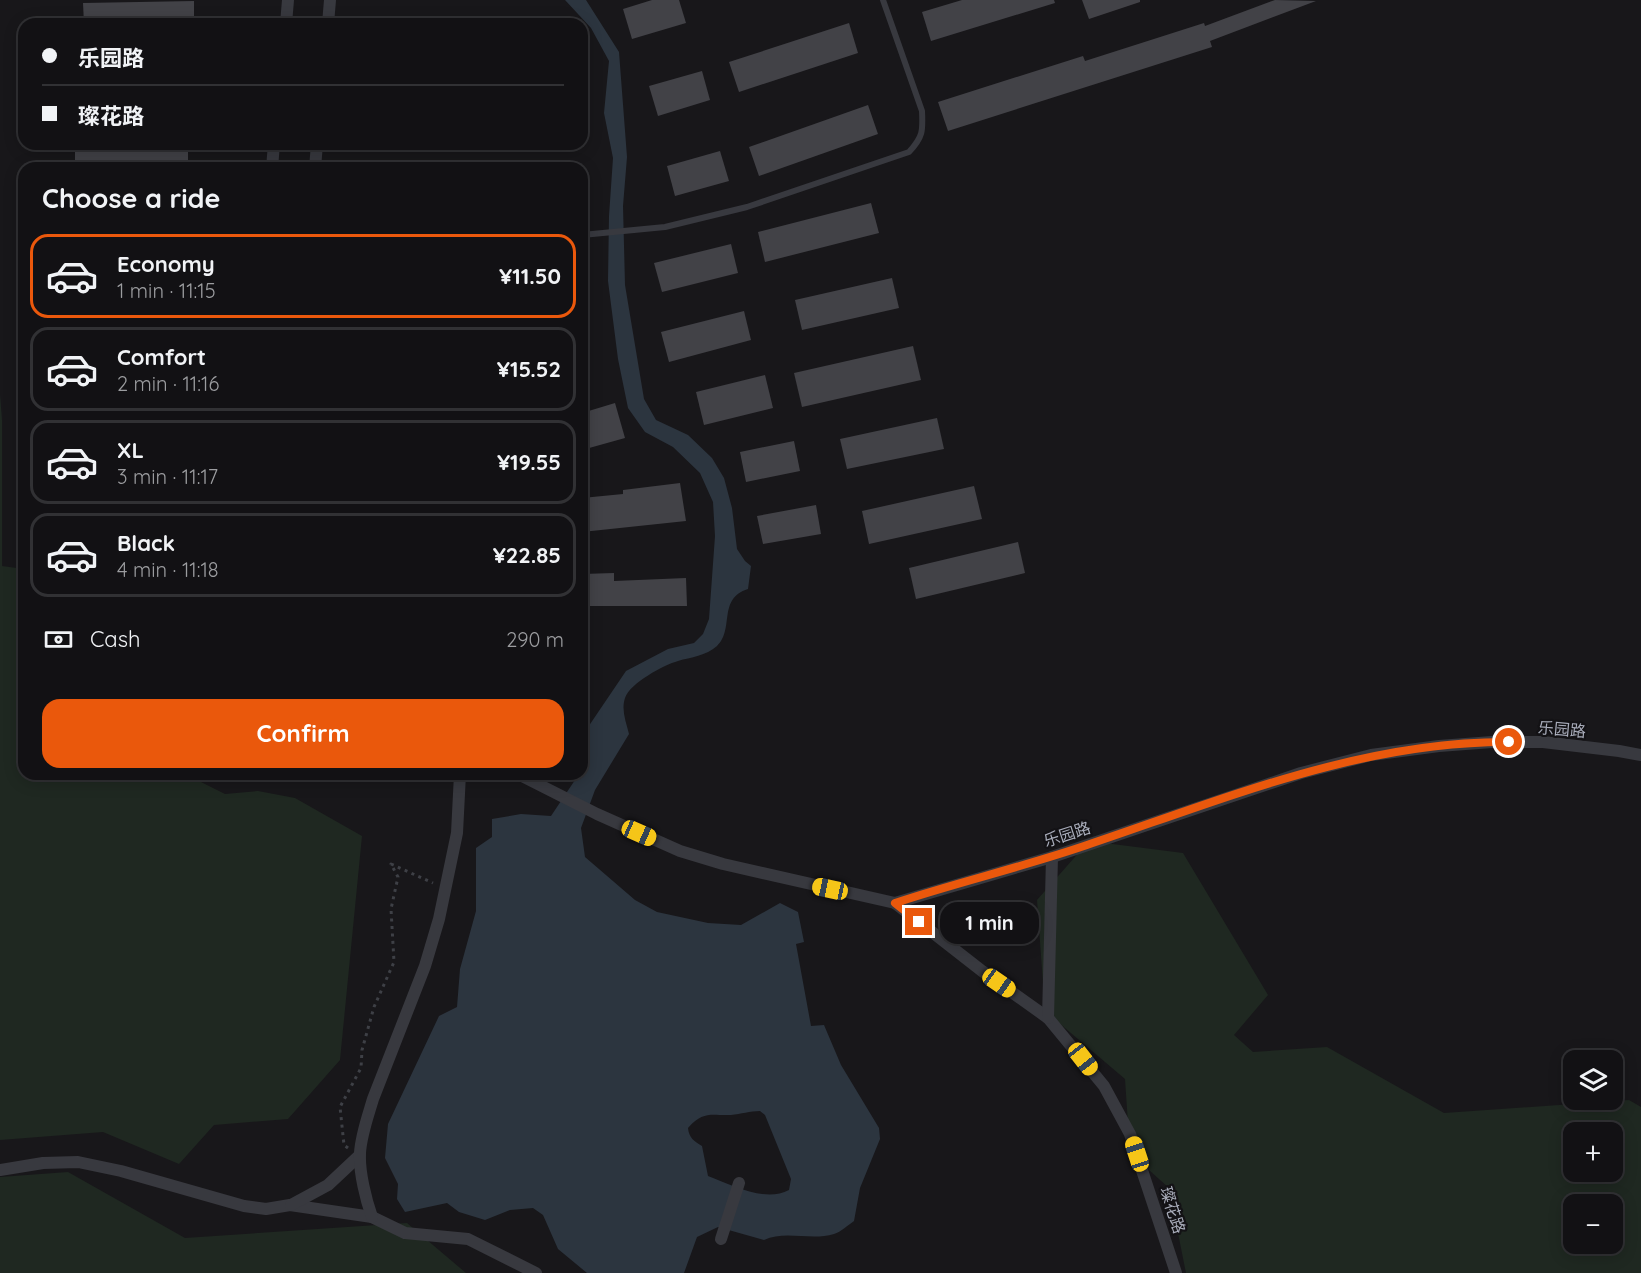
<!DOCTYPE html>
<meta charset="utf-8">
<style>
:root{--surface:#121114;--page:#1b1a1d;--text:#f1f3f6;--muted:#9c9da0;--line:#313134;--accent:#ea580c}
body{margin:0;font-family:Quicksand,"Noto Sans SC",sans-serif;background:var(--page);color:var(--text);height:100vh;display:flex;flex-direction:column;font-size:22px;white-space:nowrap}
*{box-sizing:border-box;margin:0}
p{font-size:20px;color:var(--muted)}
.icon{flex:none;width:33px;height:33px;fill:none;stroke:currentColor;stroke-width:2;stroke-linecap:round;stroke-linejoin:round}
.map{position:relative;flex:1;overflow:hidden}
.details{position:absolute;left:18px;top:162px;width:570px;height:618px;display:flex;flex-direction:column;background:var(--surface);border-radius:18px;box-shadow:0 3px 15px #0003,0 0 0 2px var(--line)}
.details>*{flex:none}
.banner{position:absolute;left:18px;top:18px;width:570px;height:132px;border-radius:18px;box-shadow:0 3px 15px #0003,0 0 0 2px var(--line);display:grid;align-content:center;height:132px;padding:0 24px;background:var(--surface)}
.fabs{position:absolute;left:1563px;top:1050px;display:grid;gap:12px}
.fabs a{display:grid;place-items:center;width:60px;height:60px;border-radius:12px;background:var(--surface);box-shadow:0 3px 15px #0003,0 0 0 2px var(--line);font-size:30px}
.end{position:absolute;width:27px;height:27px;margin:-14px;border:8px solid #ea580c;background:#fff;box-shadow:0 0 0 3px #fff}
.from{border-radius:50%}
.bubble{position:absolute;height:42px;border-radius:18px;background:var(--surface);box-shadow:0 3px 15px #0003,0 0 0 2px var(--line);font-size:20px;font-weight:800;line-height:42px;text-align:center}
.car{position:absolute;width:18px;height:36px;margin:-18px -9px;border-radius:8px;box-shadow:0 0 4px 2px #0007;background:linear-gradient(#f5c518 24%,#345 0 40%,#f5c518 0 76%,#345 0 86%,#f5c518 0)}
.banner b{display:flex;align-items:center;gap:21px;height:57px;font-size:22px}
.banner b+b{border-top:2px solid var(--line)}
.banner i{width:15px;height:15px;background:var(--text)}
ul{padding:0;list-style:none}
li{display:flex;align-items:center;gap:18px;height:84px;margin:0 12px 9px;padding:0 12px;border:3px solid var(--line);border-radius:18px}
li div{flex:1}
li b{display:block;font-size:22px}
li em{font-style:normal;font-weight:800}
li.selected{border-color:var(--accent)}
li>.icon{width:54px;height:54px;stroke-width:1.5}
h2{padding:0 24px;font-size:27px;line-height:72px}
.pay{display:flex;align-items:center;gap:15px;height:66px;padding:0 24px;font-size:22px}
.pay p{margin-inline-start:auto}
.button{display:flex;gap:12px;margin-top:auto;padding:12px 24px}
.button a{flex:1;height:69px;border-radius:18px;background:var(--accent);color:#fff;font-size:24px;font-weight:800;line-height:69px;text-align:center}
.map>svg:first-child{display:block}
.green{fill:#1f2821;fill-rule:evenodd}
.water{fill:#2c353f;fill-rule:evenodd}
.building{fill:#424247}
.lines{fill:none;stroke-linecap:round;stroke-linejoin:round}
.path{stroke:#3e4046;stroke-width:3;stroke-dasharray:3 4.5;stroke-linecap:butt}
.service{stroke:#38393f;stroke-width:6}
.minor{stroke:#38393f;stroke-width:12}
.route{stroke:#ea580c;stroke-width:8}
.labels{text-anchor:middle;stroke-width:4.5;stroke-linejoin:round;paint-order:stroke}
.street-label{font-size:16px;fill:#a9adbb;stroke:#131215}
</style>
<div class="map">
<svg width="1641" height="1273" viewBox="0 0 1641 1273">
<rect width="100%" height="100%" fill="#18171a"/>
<g class="green">
<path d="M0 394 2 420V566L24 569V774H192L201 782 225 794 258 791 295 798 362 836 340 1060 288 1119 214 1125 179 1164 103 1132 0 1140Z"/>
<path d="M1089 841 1183 853 1268 995 1234 1035 1253 1052 1327 1047 1444 1113 1629 1100 1641 1107V1273H1186L1169 1188 1130 1153 1125 1079 1045 1011 1037 900ZM1574 1132H1612V1172H1574ZM1574 1204H1612V1244H1574Z"/>
<path d="M68 1172 185 1238 407 1223 466 1273H0V1177Z"/>
</g>
<path class="water" d="M565 0H586L619 52 627 157 623 206 625 285 644 399 656 420 688 435 712 458 724 478 732 508 737 549 745 561 751 566 748 589C717 599 735 629 717 646 706 656 691 657 678 661 664 665 630 683 625 698 621 710 626 722 629 734L595 790 581 828 585 857 635 900 657 912 708 923 741 925 780 903 798 912 804 942 796 944 811 1026 824 1025 841 1065 879 1128 880 1139 860 1188 854 1221C848 1225 841 1232 834 1234 811 1241 785 1230 764 1240L718 1227 697 1237 684 1273H587L558 1249 543 1215 533 1208 510 1210 485 1220 459 1212 447 1203 405 1212 397 1199 398 1184 385 1158 388 1124 439 1016 457 1007 460 969 476 911V848L492 837V819L521 814 551 816 575 780 574 774H582V736L626 671 668 649 694 643 703 634 709 619 715 536 713 502 700 473 673 447 645 432 628 408 618 359 608 281 609 216 613 158 604 113 609 61 591 28ZM760 1111 765 1115 791 1179 789 1190C765 1203 732 1185 708 1176L702 1146C694 1141 689 1138 688 1128 704 1110 712 1116 731 1115 741 1114 750 1111 760 1111Z"/>
<g class="building">
<path d="M652 0H679L686 23 632 39 623 9Z"/>
<path d="M962 0H1054L1055 3 931 41 922 12Z"/>
<path d="M1082 0H1140V2L1089 19Z"/>
<path d="M1275 0 1316 1 1210 41 1212 47 948 131 938 102 1083 56 1085 61 1204 23 1205 26Z"/>
<path d="M194 1V24H84L83 3Z"/>
<path d="M849 23 858 53 739 92 729 62Z"/>
<path d="M702 71 710 100 658 116 649 86Z"/>
<path d="M868 105 878 134 759 176 749 147Z"/>
<path d="M188 148V168H75V150Z"/>
<path d="M720 151 729 181 675 196 667 166Z"/>
<path d="M871 203 879 233 765 262 758 232Z"/>
<path d="M731 244 738 273 662 292 654 263Z"/>
<path d="M892 278 899 308 802 330 795 300Z"/>
<path d="M744 311 751 340 669 362 661 332Z"/>
<path d="M913 346 921 380 802 407 794 373Z"/>
<path d="M765 375 773 408 704 425 696 392Z"/>
<path d="M615 403 625 438 582 450V413Z"/>
<path d="M937 418 944 449 847 469 840 439Z"/>
<path d="M794 441 800 471 746 482 740 452Z"/>
<path d="M680 483 686 521 582 532V498L623 494V490Z"/>
<path d="M974 486 982 519 869 544 862 511Z"/>
<path d="M816 505 821 534 763 544 757 516Z"/>
<path d="M1018 542 1025 573 916 599 909 568Z"/>
<path d="M614 573V581L686 578 687 606H582V574Z"/>
</g>
<g class="lines">
<path class="path" d="M348 1148 344 1145 340 1107 361 1068 362 1050 374 1007 394 962 391 909 398 877 391 864 433 883"/>
<path class="service" d="M582 235 665 227 747 207 909 152C923 137 923 131 922 111L883 0"/>
<g class="minor">
<path d="M286 24 288 0"/>
<path d="M328 24 330 0"/>
<path d="M272 168 274 144"/>
<path d="M315 168 317 144"/>
<path d="M518 774 597 814 680 851 723 864 895 903 1052 857 1301 773 1371 755 1439 746 1492 742H1543L1619 751 1641 755"/>
<path d="M895 903 982 971 1048 1018 1104 1086 1130 1134 1176 1273"/>
<path d="M1048 1018 1052 857"/>
<path d="M0 1170 43 1163 78 1162 121 1171 244 1206 266 1209 290 1205 372 1217 405 1233 468 1239 536 1273"/>
<path d="M291 1205 328 1185 360 1155"/>
<path d="M372 1217C366 1200 359 1172 360 1153 361 1135 368 1116 373 1099L425 966 439 919 457 833 460 774"/>
<path d="M721 1239 739 1183"/>
</g>
</g>
<g class="lines">
<path class="route" d="M919 922 895 903C958 882 1023 867 1087 845 1224 799 1362 741 1509 742"/>
</g>
<g class="labels">
<g class="street-label">
<text transform="translate(1562 729) rotate(5)" y="6">乐园路</text>
<text transform="translate(1067 834) rotate(-18)" y="6">乐园路</text>
<text transform="translate(1173 1210) rotate(72)" y="6">璨花路</text>
</g>
</g>
</svg>
<div class="fabs">
<a><svg class="icon" aria-label="layers" viewBox="0 0 24 24"><path d="M12 4l9 5-9 5-9-5zM3 14l9 5 9-5"/></svg></a>
<a>+</a>
<a>−</a>
</div>
<i class="end from" style="left:1509px;top:742px"></i>
<i class="end" style="left:919px;top:922px"></i>
<div class="bubble" style="left:940px;top:902px;width:99px">1 min</div>
<i class="car" style="left:639px;top:833px;rotate:114deg"></i>
<i class="car" style="left:830px;top:889px;rotate:282deg"></i>
<i class="car" style="left:999px;top:983px;rotate:125deg"></i>
<i class="car" style="left:1083px;top:1059px;rotate:142deg"></i>
<i class="car" style="left:1137px;top:1154px;rotate:342deg"></i>
<div class="banner">
<b><i class="from"></i>乐园路</b>
<b><i></i>璨花路</b>
</div>
<section class="details">
<h2>Choose a ride</h2>
<ul>
<li class="selected"><svg class="icon" aria-label="car" viewBox="0 0 24 24"><path d="M5 17H2v-5l4-1 3-4h7l3 4 3 1v5h-3M9 17h6M6 11h13"/><circle cx="7" cy="17" r="2"/><circle cx="17" cy="17" r="2"/></svg><div><b>Economy</b><p>1 min · 11:15</p></div><em>¥11.50</em></li>
<li><svg class="icon" aria-label="car" viewBox="0 0 24 24"><path d="M5 17H2v-5l4-1 3-4h7l3 4 3 1v5h-3M9 17h6M6 11h13"/><circle cx="7" cy="17" r="2"/><circle cx="17" cy="17" r="2"/></svg><div><b>Comfort</b><p>2 min · 11:16</p></div><em>¥15.52</em></li>
<li><svg class="icon" aria-label="car" viewBox="0 0 24 24"><path d="M5 17H2v-5l4-1 3-4h7l3 4 3 1v5h-3M9 17h6M6 11h13"/><circle cx="7" cy="17" r="2"/><circle cx="17" cy="17" r="2"/></svg><div><b>XL</b><p>3 min · 11:17</p></div><em>¥19.55</em></li>
<li><svg class="icon" aria-label="car" viewBox="0 0 24 24"><path d="M5 17H2v-5l4-1 3-4h7l3 4 3 1v5h-3M9 17h6M6 11h13"/><circle cx="7" cy="17" r="2"/><circle cx="17" cy="17" r="2"/></svg><div><b>Black</b><p>4 min · 11:18</p></div><em>¥22.85</em></li>
</ul>
<div class="pay"><svg class="icon" aria-label="cash" viewBox="0 0 24 24"><path d="M3 7h18v10H3z"/><circle cx="12" cy="12" r="2"/></svg>Cash<p>290 m</p></div>
<div class="button"><a>Confirm</a></div>
</section>
</div>
